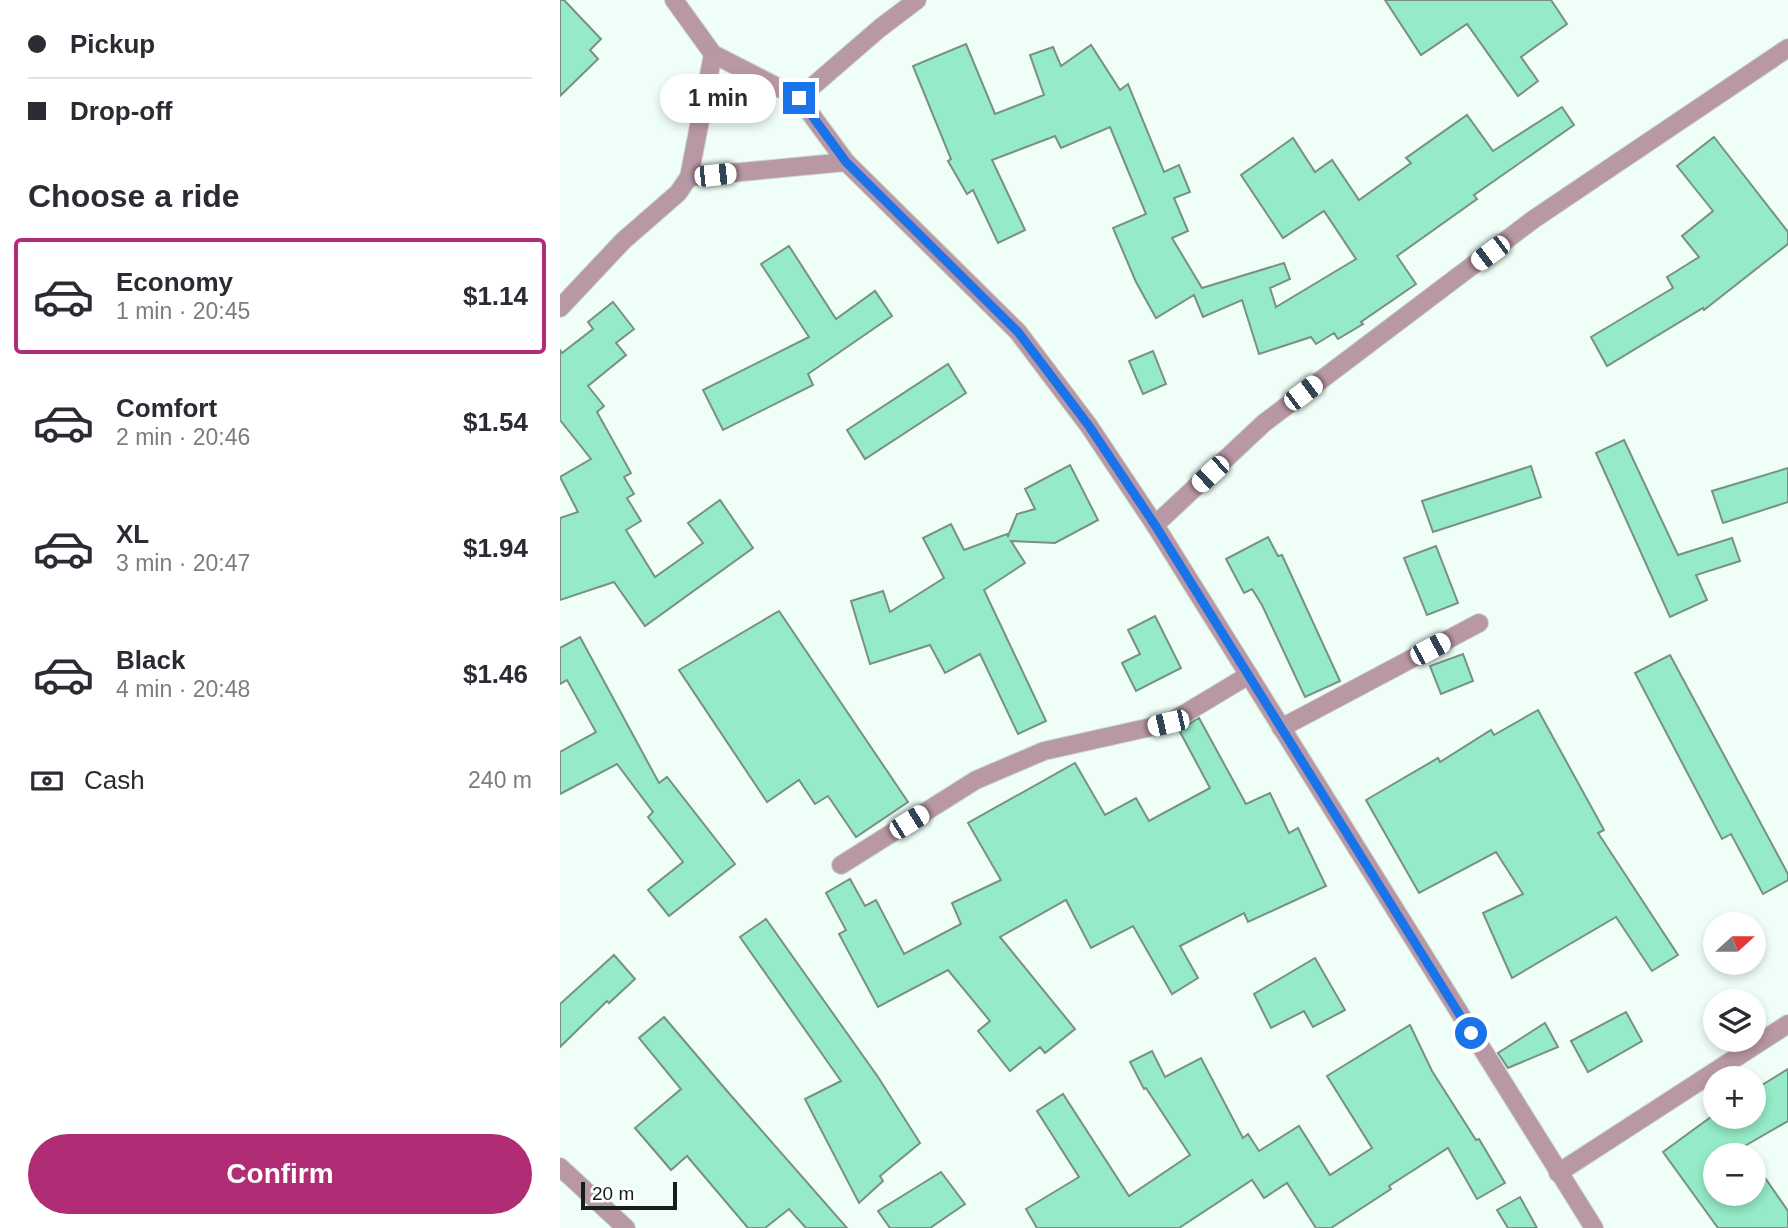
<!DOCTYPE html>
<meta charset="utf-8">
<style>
:root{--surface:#fff;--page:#f2f2f3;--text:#2b2b33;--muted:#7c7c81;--line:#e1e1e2;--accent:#b02d76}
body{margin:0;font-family:Helvetica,sans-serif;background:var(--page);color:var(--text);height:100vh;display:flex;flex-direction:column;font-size:26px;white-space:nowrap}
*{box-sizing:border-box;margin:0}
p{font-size:23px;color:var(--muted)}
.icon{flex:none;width:38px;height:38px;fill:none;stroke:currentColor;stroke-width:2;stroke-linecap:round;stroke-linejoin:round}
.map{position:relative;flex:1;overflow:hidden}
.panel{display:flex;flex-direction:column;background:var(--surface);width:560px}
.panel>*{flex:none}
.guide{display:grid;align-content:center;height:154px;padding:0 28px;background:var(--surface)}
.needle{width:46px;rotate:69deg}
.tools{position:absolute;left:1143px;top:912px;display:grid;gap:14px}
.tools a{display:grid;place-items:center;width:63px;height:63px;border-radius:50%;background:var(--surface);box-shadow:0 4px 10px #0003;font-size:35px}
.scale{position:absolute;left:21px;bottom:18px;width:96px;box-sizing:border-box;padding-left:7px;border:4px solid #141e1a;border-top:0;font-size:19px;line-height:24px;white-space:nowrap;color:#141e1a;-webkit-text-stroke:5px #fff;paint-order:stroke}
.end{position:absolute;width:32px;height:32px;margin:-16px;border:9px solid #1a73e8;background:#fff;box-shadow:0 0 0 4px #fff}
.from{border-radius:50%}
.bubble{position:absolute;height:49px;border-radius:24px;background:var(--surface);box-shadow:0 4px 10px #0003;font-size:23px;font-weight:700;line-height:49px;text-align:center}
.car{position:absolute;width:21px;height:42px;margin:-21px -10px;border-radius:9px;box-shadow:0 0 5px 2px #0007;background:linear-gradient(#fff 24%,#345 0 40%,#fff 0 76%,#345 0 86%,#fff 0)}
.guide b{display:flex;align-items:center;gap:24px;height:66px;font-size:26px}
.guide b+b{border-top:2px solid var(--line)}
.guide i{width:18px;height:18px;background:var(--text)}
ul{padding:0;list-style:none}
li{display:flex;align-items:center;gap:21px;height:116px;margin:0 14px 10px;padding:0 14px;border:4px solid transparent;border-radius:7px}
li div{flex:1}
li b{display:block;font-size:26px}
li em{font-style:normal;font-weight:700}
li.current{border-color:var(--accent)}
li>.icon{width:63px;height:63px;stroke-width:1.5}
h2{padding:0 28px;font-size:32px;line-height:84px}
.pay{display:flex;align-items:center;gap:18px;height:77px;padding:0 28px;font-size:26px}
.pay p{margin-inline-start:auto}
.cta{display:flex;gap:14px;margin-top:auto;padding:14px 28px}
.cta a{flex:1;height:80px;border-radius:42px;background:var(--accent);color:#fff;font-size:28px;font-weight:700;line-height:80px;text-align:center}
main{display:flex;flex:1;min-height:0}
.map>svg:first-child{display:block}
.building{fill:#95eac7;stroke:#799086;stroke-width:2}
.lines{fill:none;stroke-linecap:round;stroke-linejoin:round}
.minor-casing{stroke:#ccdbd4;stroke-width:20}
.minor{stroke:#b998a6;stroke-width:18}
.route{stroke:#1a73e8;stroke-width:9}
</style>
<main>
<section class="panel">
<div class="guide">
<b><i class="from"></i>Pickup</b>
<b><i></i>Drop-off</b>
</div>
<h2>Choose a ride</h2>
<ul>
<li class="current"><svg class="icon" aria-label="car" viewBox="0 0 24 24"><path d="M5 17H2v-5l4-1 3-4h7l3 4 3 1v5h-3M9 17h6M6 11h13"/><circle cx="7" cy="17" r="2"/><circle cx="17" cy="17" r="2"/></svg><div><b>Economy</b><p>1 min · 20:45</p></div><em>$1.14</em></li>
<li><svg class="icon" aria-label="car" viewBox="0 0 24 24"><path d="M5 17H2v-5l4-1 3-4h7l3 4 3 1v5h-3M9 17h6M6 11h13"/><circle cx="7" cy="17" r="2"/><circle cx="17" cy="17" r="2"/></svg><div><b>Comfort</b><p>2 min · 20:46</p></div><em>$1.54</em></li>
<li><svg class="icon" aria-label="car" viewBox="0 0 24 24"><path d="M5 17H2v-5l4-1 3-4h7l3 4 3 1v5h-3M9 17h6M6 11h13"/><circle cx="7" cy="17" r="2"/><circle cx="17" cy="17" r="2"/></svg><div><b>XL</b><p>3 min · 20:47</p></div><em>$1.94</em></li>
<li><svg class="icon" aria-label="car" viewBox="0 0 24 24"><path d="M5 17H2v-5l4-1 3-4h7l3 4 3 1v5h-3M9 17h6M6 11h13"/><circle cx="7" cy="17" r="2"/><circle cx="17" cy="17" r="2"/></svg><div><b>Black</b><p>4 min · 20:48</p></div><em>$1.46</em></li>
</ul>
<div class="pay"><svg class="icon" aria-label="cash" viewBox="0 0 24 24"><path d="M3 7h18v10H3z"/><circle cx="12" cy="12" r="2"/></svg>Cash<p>240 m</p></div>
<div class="cta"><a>Confirm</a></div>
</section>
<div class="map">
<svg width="1228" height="1228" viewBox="0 0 1228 1228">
<rect width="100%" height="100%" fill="#effff7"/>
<g class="building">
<path d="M0 0H4L41 39 30 50 38 59 0 96Z"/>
<path d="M825 0H991L1007 24 961 57 978 81 958 96 907 24 861 55Z"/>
<path d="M406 44 435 114 484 95 470 55 493 47 501 66 531 45 560 90 568 84 604 172 619 165 630 192 614 198 628 231 612 238 642 288 724 263 730 279 710 288 716 307 796 259 764 211 723 238 681 175 733 138 755 172 772 160 799 200 851 163 846 158 907 115 933 151 1002 107 1014 125 914 195 917 199 837 256 856 284 801 322 803 324 778 339 774 333 756 344 751 337 699 354 682 300 643 317 634 295 596 318 576 282 553 228 586 214 550 127 501 148 495 136 432 160 465 230 438 243 413 190 407 194 388 161 391 159 353 66Z"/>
<path d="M1154 137 1228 232V244L1144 310 1143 308 1047 366 1031 337 1113 288 1107 277 1139 257 1122 236 1153 211 1117 166Z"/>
<path d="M229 246 276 319 315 291 332 316 248 374 253 385 163 430 143 390 249 337 201 264Z"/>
<path d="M53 302 74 329 56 343 66 355 28 386 44 406 37 412 71 473 64 477 74 494 67 498 81 521 66 530 95 577 143 543 128 523 160 500 193 548 85 626 54 582 0 600V518L18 512 0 477 31 459 0 420V350L2 353 33 329 28 322Z"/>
<path d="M593 351 606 384 583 394 569 361Z"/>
<path d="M388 364 406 393 305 459 287 430Z"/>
<path d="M1064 440 1118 555 1172 538 1180 561 1136 575 1147 600 1110 617 1036 453Z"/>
<path d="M510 465 538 520 495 543 451 541 465 563 424 590 486 721 458 734 420 654 385 673 370 645 310 664 291 601 323 591 330 612 384 578 363 538 391 524 404 550 447 534 448 536 457 514 475 509 465 489Z"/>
<path d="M971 466 981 497 873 532 862 501Z"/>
<path d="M1228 468V502L1163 523 1152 491Z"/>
<path d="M708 537 718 556 722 555 780 681 745 697 702 605 692 589 684 593 666 559Z"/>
<path d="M876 546 898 603 867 615 844 558Z"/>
<path d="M219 611 348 802 296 837 268 796 255 804 239 780 207 802 119 670Z"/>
<path d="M595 616 621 668 576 691 562 663 580 654 568 630Z"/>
<path d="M20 637 99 783 107 777 175 864 109 916 88 890 123 862 88 817 93 812 57 764 0 794V752L36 732 7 680 0 684V648Z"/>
<path d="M903 654 913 681 881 694 870 666Z"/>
<path d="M1110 655 1228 874V880L1203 894 1171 834 1162 839 1075 673Z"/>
<path d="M978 710 1044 830 1038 833 1118 955 1092 971 1056 917 952 978 923 913 963 894 936 852 859 893 806 800 878 758 880 762 931 730 934 735Z"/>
<path d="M639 718 686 804 710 793 729 833 738 828 766 886 688 922 684 913 620 946 638 978 612 994 573 926 531 948 506 900 440 937 515 1029 485 1053 480 1047 450 1071 418 1031 430 1021 388 970 318 1007 279 934 286 930 266 893 290 879 305 906 316 900 344 954 401 924 392 903 441 880 408 823 515 763 545 815 576 798 589 821 650 788 619 730Z"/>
<path d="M206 919 318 1077 360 1143 320 1176 323 1181 299 1203 245 1099 281 1081 180 937Z"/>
<path d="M54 955 75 979 49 1003 47 1001 0 1047V1004Z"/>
<path d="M755 958 785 1010 753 1027 744 1011 711 1028 694 994Z"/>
<path d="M1066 1012 1082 1041 1028 1072 1011 1041Z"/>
<path d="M104 1017 167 1091 287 1228H246L229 1209 205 1228H188L127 1156 111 1170 75 1128 121 1089 79 1038Z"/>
<path d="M985 1023 998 1047 948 1068 938 1053Z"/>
<path d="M850 1025 872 1071 916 1140 919 1139 945 1183 917 1199 888 1148 829 1186 831 1189 771 1228H756L727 1183 704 1198 692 1180 619 1228H477L466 1209 519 1177 477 1111 503 1094 569 1196 630 1155 586 1088 584 1089 570 1062 592 1051 605 1077 641 1058 683 1138 688 1134 699 1151 739 1126 770 1175 812 1148 767 1076Z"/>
<path d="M1228 1069V1121L1183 1147 1188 1155H1155V1194H1194V1162L1228 1211V1228H1158L1103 1152 1155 1114V1116H1194V1090Z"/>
<path d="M381 1172 405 1204 370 1228H330L318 1211Z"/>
<path d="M960 1197 977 1228H948L937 1210Z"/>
</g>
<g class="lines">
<defs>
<g id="minor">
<path d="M114 0 153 54 239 98 286 162 458 332 529 426 595 525 1034 1228"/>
<path d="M239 98 320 28 357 0"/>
<path d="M129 177 286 162"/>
<path d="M0 308 63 241 118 193 129 177 153 54"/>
<path d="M595 525 704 423 974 219 1228 48"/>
<path d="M721 728 919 623"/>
<path d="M281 865 416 780 484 751 609 723 689 675"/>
<path d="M0 1167 66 1228"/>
<path d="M998 1173 1228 1024"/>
</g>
</defs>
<use href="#minor" class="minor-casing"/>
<use href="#minor" class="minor"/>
</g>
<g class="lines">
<path class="route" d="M239 98 286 162 458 332 529 426 595 525 911 1033"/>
</g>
</svg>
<div class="tools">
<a><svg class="needle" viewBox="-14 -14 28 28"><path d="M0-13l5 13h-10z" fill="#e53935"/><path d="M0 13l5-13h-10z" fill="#7c7c81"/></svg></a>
<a><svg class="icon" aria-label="layers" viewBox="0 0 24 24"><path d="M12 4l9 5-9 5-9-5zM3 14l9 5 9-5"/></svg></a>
<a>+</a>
<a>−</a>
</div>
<div class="scale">20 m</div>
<i class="end from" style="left:911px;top:1033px"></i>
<i class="end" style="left:239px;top:98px"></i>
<div class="bubble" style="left:100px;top:74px;width:116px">1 min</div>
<i class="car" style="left:155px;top:175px;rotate:84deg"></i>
<i class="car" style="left:930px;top:253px;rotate:233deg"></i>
<i class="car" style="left:743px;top:393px;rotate:53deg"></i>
<i class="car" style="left:650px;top:474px;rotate:227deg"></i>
<i class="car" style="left:870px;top:649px;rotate:62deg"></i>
<i class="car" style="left:608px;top:723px;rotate:257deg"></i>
<i class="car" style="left:349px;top:822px;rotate:58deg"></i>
</div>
</main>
